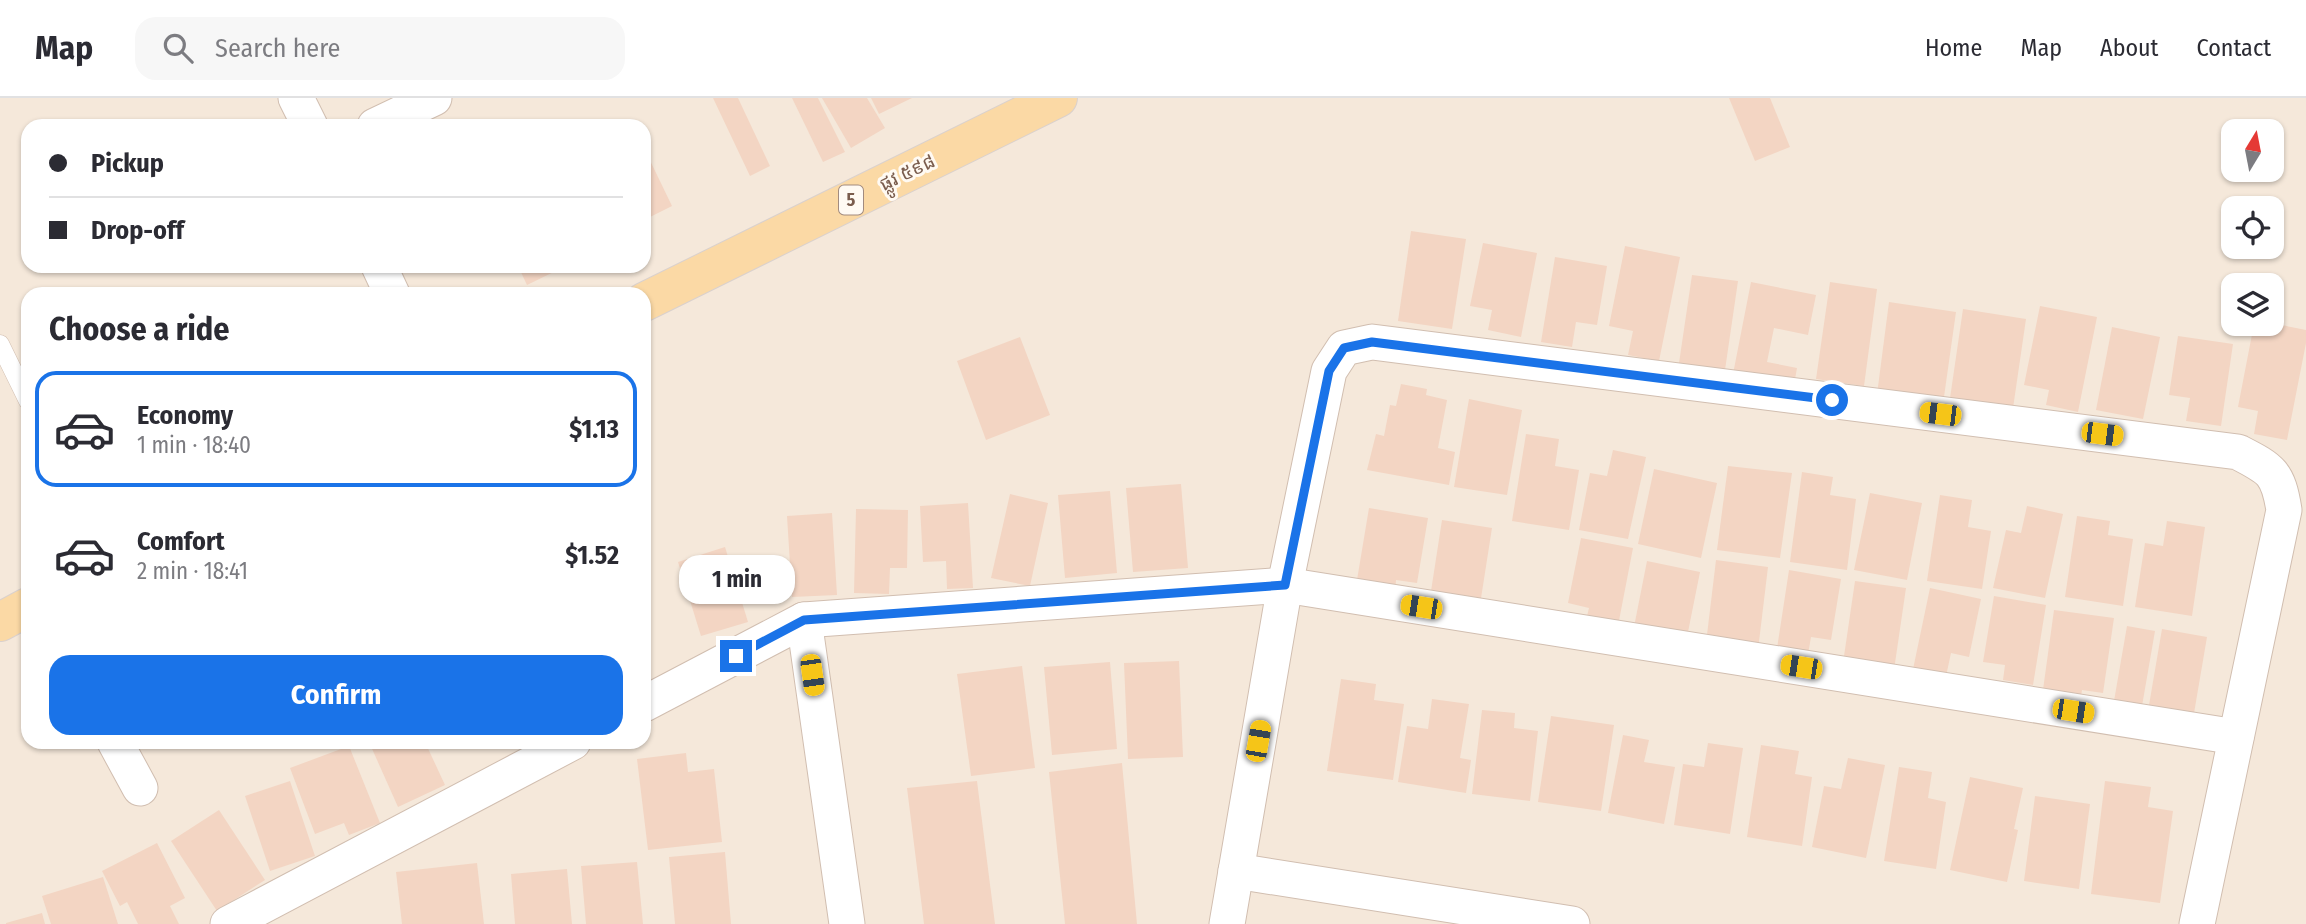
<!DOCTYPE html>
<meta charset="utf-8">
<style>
:root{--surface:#fff;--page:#f7f7f7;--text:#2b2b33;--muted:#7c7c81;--line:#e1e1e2;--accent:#1a73e8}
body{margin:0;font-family:"Fira Sans Condensed","Noto Sans Khmer",sans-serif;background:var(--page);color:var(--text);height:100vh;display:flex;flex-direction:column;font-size:26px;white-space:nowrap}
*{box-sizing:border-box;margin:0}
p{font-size:23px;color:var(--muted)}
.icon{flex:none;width:38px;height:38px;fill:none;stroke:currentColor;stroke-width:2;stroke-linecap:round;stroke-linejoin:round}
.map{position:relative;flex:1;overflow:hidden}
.details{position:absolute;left:21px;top:189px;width:630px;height:462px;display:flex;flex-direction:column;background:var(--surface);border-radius:21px;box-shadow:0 2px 5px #0004}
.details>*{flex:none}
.banner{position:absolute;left:21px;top:21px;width:630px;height:154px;border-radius:21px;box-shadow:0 2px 5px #0004;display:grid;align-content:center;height:154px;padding:0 28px;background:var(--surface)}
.needle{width:46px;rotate:10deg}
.fabs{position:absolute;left:2221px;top:21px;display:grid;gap:14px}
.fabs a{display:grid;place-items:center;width:63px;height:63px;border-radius:14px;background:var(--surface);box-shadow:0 2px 5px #0004;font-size:35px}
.end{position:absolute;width:32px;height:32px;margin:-16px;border:9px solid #1a73e8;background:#fff;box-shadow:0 0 0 4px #fff}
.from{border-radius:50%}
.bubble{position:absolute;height:49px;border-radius:21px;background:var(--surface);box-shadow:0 2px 5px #0004;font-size:23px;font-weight:700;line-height:49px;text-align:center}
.car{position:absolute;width:21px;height:42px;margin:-21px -10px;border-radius:9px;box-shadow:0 0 5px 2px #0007;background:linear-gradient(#f5c518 24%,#345 0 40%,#f5c518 0 76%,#345 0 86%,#f5c518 0)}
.banner b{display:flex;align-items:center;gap:24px;height:66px;font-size:26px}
.banner b+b{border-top:2px solid var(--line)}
.banner i{width:18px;height:18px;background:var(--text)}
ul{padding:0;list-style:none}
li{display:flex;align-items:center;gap:21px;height:116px;margin:0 14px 10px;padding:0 14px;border:4px solid transparent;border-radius:21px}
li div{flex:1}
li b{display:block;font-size:26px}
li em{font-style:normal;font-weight:700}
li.selected{border-color:var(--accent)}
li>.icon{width:63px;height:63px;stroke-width:1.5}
h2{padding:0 28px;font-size:32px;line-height:84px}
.button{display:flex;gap:14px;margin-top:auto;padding:14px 28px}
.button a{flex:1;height:80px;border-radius:21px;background:var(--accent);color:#fff;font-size:28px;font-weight:700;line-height:80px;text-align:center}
header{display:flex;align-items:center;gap:42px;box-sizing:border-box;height:98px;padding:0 35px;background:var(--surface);border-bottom:2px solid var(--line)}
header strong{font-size:33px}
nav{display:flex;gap:38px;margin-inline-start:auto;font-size:24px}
.search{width:490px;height:63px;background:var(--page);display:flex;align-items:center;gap:18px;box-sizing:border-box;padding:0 24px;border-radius:21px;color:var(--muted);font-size:26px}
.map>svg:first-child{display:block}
.residential{fill:#f5e8da;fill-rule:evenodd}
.building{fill:#f3d5c3}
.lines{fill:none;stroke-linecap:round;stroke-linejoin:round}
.lane-casing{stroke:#d1beb0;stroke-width:19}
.street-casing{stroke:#d1beb0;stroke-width:37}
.primary-casing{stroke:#dad1cd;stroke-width:40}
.lane{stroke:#fff;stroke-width:18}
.street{stroke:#fff;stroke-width:35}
.primary{stroke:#fbd9a5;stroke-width:38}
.route{stroke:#1a73e8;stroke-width:9}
.labels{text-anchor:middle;stroke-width:6;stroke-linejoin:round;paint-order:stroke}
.shield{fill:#fffaf3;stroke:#a28b7f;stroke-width:2}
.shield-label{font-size:18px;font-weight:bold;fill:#7a5c4d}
.street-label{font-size:19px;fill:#7a5c4d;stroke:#fffaf3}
</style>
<header>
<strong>Map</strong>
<div class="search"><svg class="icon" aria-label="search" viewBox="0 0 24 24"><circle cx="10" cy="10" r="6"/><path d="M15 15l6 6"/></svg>Search here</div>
<nav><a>Home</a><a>Map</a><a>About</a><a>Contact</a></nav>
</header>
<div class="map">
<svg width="2306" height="826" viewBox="0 0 2306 826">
<rect width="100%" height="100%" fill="#fdf6ec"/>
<path class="residential" d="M0 0H2306V826H0ZM28 28H644V168H28ZM2233 33H2272V72H2233ZM2233 110H2272V149H2233ZM2233 187H2272V226H2233ZM28 196H644V644H28Z"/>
<g class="building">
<path d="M713 0H738L770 68 750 78Z"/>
<path d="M792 0H818L845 54 823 64Z"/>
<path d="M822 0H867L885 30 851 50Z"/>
<path d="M871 0H912L879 16Z"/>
<path d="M1729 0H1770L1790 49 1755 63Z"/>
<path d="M644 50 672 108 644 122Z"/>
<path d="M1411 133 1466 141 1452 231 1398 223Z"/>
<path d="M1483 145 1537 155 1521 239 1488 232 1492 212 1470 208Z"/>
<path d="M1625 148 1680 159 1659 263 1628 257 1633 233 1609 228Z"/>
<path d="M1555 159 1607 168 1597 227 1576 224 1572 249 1541 244Z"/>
<path d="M518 168H566L527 187Z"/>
<path d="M1692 177 1738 183 1725 272 1679 265Z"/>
<path d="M1751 184 1816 197 1808 237 1774 230 1767 264 1797 270 1794 287 1733 276Z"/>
<path d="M1830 184 1877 191 1864 288 1816 281Z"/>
<path d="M1889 204 1956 214 1942 313 1876 304Z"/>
<path d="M2040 208 2097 219 2078 314 2046 307 2049 292 2024 287Z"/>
<path d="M1963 211 2026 221 2012 317 1949 307Z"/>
<path d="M2272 225 2306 232V245L2287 342 2254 336 2258 313 2238 309 2254 226Z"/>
<path d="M2112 229 2160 239 2143 321 2096 312Z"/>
<path d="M2178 238 2233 246 2221 328 2186 323 2190 300 2169 297Z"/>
<path d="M1020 239 1050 317 986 342 957 263Z"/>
<path d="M1401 286 1427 291 1426 297 1447 302 1438 350 1455 354 1449 387 1367 372 1376 336 1384 338 1390 307 1396 308Z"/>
<path d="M1469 301 1522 312 1507 397 1454 389Z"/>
<path d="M1526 336 1559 341 1555 368 1579 372 1569 432 1512 423Z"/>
<path d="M1613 352 1646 359 1628 441 1579 432 1590 375 1607 378Z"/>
<path d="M1728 368 1792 375 1780 460 1717 452Z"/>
<path d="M1654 371 1717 385 1701 460 1638 446Z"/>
<path d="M1802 374 1833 379 1830 397 1856 401 1847 472 1790 464Z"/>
<path d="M1181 386 1188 470 1133 474 1126 390Z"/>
<path d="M1110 393 1117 475 1065 480 1058 397Z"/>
<path d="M1870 395 1922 405 1907 482 1854 472Z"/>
<path d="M1010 396 1048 405 1030 488 991 480Z"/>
<path d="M1940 397 1972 402 1968 429 1991 433 1982 491 1927 483Z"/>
<path d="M968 405 973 490 947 491 946 463 923 464 920 408Z"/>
<path d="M2027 408 2063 416 2045 500 1993 490 2006 432 2021 435Z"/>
<path d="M1369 410 1428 420 1417 485 1396 482 1395 494 1356 488Z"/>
<path d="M856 411 908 412 907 470H890L889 496 854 495Z"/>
<path d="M832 415 837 497 792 499 787 418Z"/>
<path d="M2077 418 2110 423 2108 437 2133 441 2123 508 2065 499Z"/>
<path d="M1442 422 1492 430 1479 513 1429 506Z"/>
<path d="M2167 423 2205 429 2192 518 2135 509 2145 445 2163 448Z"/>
<path d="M1581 440 1633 450 1617 533 1585 526 1589 510 1568 505Z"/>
<path d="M725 449 748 524 701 538 678 464Z"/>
<path d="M1716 462 1768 469 1758 552 1706 545Z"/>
<path d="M1647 463 1700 474 1686 544 1633 534Z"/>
<path d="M1789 472 1841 481 1831 542 1811 539 1807 562 1776 557Z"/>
<path d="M1855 483 1906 490 1894 572 1843 565Z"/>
<path d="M1930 490 1981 501 1969 559 1951 555 1945 583 1912 576Z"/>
<path d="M1994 498 2046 507 2033 587 2003 582 2005 567 1983 564Z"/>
<path d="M2054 512 2114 520 2103 595 2082 592 2080 605 2042 599Z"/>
<path d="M2127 528 2155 533 2142 608 2114 603Z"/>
<path d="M2162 531 2207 539 2193 621 2148 613Z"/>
<path d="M1179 563 1183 659 1128 661 1124 565Z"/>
<path d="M1110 564 1117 651 1052 657 1044 569Z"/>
<path d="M1022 568 1035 670 971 678 957 576Z"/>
<path d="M1341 581 1376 586 1374 602 1404 606 1393 682 1327 673Z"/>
<path d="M1432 601 1469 606 1460 660 1471 662 1466 695 1398 684 1407 628 1428 631Z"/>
<path d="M1482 612 1515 615 1514 630 1538 633 1530 703 1472 696Z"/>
<path d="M1551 618 1614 627 1601 713 1538 704Z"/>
<path d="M1623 637 1649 642 1644 664 1675 669 1664 726 1608 715Z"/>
<path d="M369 644H425L445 687 398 709Z"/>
<path d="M1708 645 1743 650 1730 736 1674 727 1683 666 1704 669Z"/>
<path d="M1761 647 1799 653 1795 676 1812 679 1802 748 1747 739Z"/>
<path d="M349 648 380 725 349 737 344 725 315 736 290 670Z"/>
<path d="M686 655 688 674 714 671 722 744 648 752 637 661Z"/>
<path d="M1848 660 1885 667 1866 760 1812 749 1824 688 1841 691Z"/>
<path d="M1122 665 1137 826H1065L1049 674Z"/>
<path d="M1899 669 1932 674 1928 700 1946 704 1936 771 1884 763Z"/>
<path d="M1970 679 2023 690 2014 731 2018 732 2007 784 1950 772Z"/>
<path d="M290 683 315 758 270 773 245 698Z"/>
<path d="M977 683 995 826H924L907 690Z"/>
<path d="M2105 683 2151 689 2148 709 2173 713 2160 805 2091 796Z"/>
<path d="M2035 698 2090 706 2079 791 2024 783Z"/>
<path d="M219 712 265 782 217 813 171 743Z"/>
<path d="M157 745 185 800 170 808 179 826H138L127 804 120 808 102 773Z"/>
<path d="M725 754 731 826H675L669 759Z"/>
<path d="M637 764 643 826H586L581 768Z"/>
<path d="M477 765 484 826H402L396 774Z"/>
<path d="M567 771 572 826H515L511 776Z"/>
<path d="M103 779 118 826H51L42 798Z"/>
<path d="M42 815 45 826H6V825Z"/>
</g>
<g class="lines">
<defs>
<path id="lane" d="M0 246 28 303"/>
<g id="street">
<path d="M296 0 310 28"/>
<path d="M375 28 434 0"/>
<path d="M379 168 392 196"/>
<path d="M804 522 847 826"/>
<path d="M644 606 804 522 1285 487 2236 639"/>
<path d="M115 644 140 690"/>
<path d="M1236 773 1572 826"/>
<path d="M228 826 573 644"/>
<path d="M1227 826 1285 487 1329 273 1344 250 1372 244 2238 354C2271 371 2278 374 2284 412L2197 826"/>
</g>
<g id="primary">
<path d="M644 204 1058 0"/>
<path d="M0 524 28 509"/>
</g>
</defs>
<use href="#lane" class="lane-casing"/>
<use href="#street" class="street-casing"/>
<use href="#primary" class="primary-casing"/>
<use href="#lane" class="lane"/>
<use href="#street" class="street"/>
<use href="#primary" class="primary"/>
</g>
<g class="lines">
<path class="route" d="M736 558 804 522 1285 487 1329 273 1344 250 1372 244 1832 302"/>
</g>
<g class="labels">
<rect class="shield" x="839" y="87.5" width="24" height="29" rx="5"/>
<g class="shield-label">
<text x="851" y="108">5</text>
</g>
<g class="street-label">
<text transform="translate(907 74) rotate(-26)" y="7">ផ្លូវ ៥៩៨</text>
</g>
</g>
</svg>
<div class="fabs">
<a><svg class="needle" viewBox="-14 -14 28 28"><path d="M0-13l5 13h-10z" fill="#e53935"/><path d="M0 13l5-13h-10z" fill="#7c7c81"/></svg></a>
<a><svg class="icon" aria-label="locate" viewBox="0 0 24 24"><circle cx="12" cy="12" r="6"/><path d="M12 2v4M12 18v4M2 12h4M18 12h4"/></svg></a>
<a><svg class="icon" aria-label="layers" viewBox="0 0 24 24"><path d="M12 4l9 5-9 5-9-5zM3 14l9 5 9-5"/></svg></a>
</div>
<i class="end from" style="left:1832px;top:302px"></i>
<i class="end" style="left:736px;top:558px"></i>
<div class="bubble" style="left:679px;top:457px;width:116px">1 min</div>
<i class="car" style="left:1940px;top:316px;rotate:277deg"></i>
<i class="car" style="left:2102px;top:336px;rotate:97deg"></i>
<i class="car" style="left:1421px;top:509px;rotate:279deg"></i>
<i class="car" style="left:1801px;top:569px;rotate:279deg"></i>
<i class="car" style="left:812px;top:577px;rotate:172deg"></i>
<i class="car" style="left:2073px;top:613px;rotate:99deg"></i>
<i class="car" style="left:1258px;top:643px;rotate:10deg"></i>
<div class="banner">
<b><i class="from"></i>Pickup</b>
<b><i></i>Drop-off</b>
</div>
<section class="details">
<h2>Choose a ride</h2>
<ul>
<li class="selected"><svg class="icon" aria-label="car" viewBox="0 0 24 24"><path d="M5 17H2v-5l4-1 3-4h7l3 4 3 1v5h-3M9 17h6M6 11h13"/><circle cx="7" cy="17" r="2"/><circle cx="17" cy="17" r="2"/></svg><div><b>Economy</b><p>1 min · 18:40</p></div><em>$1.13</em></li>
<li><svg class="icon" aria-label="car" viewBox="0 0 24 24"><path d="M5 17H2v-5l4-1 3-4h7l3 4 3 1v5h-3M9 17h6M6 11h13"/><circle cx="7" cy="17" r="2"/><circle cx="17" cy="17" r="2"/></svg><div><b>Comfort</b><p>2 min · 18:41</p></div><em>$1.52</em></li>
</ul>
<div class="button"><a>Confirm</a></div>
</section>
</div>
